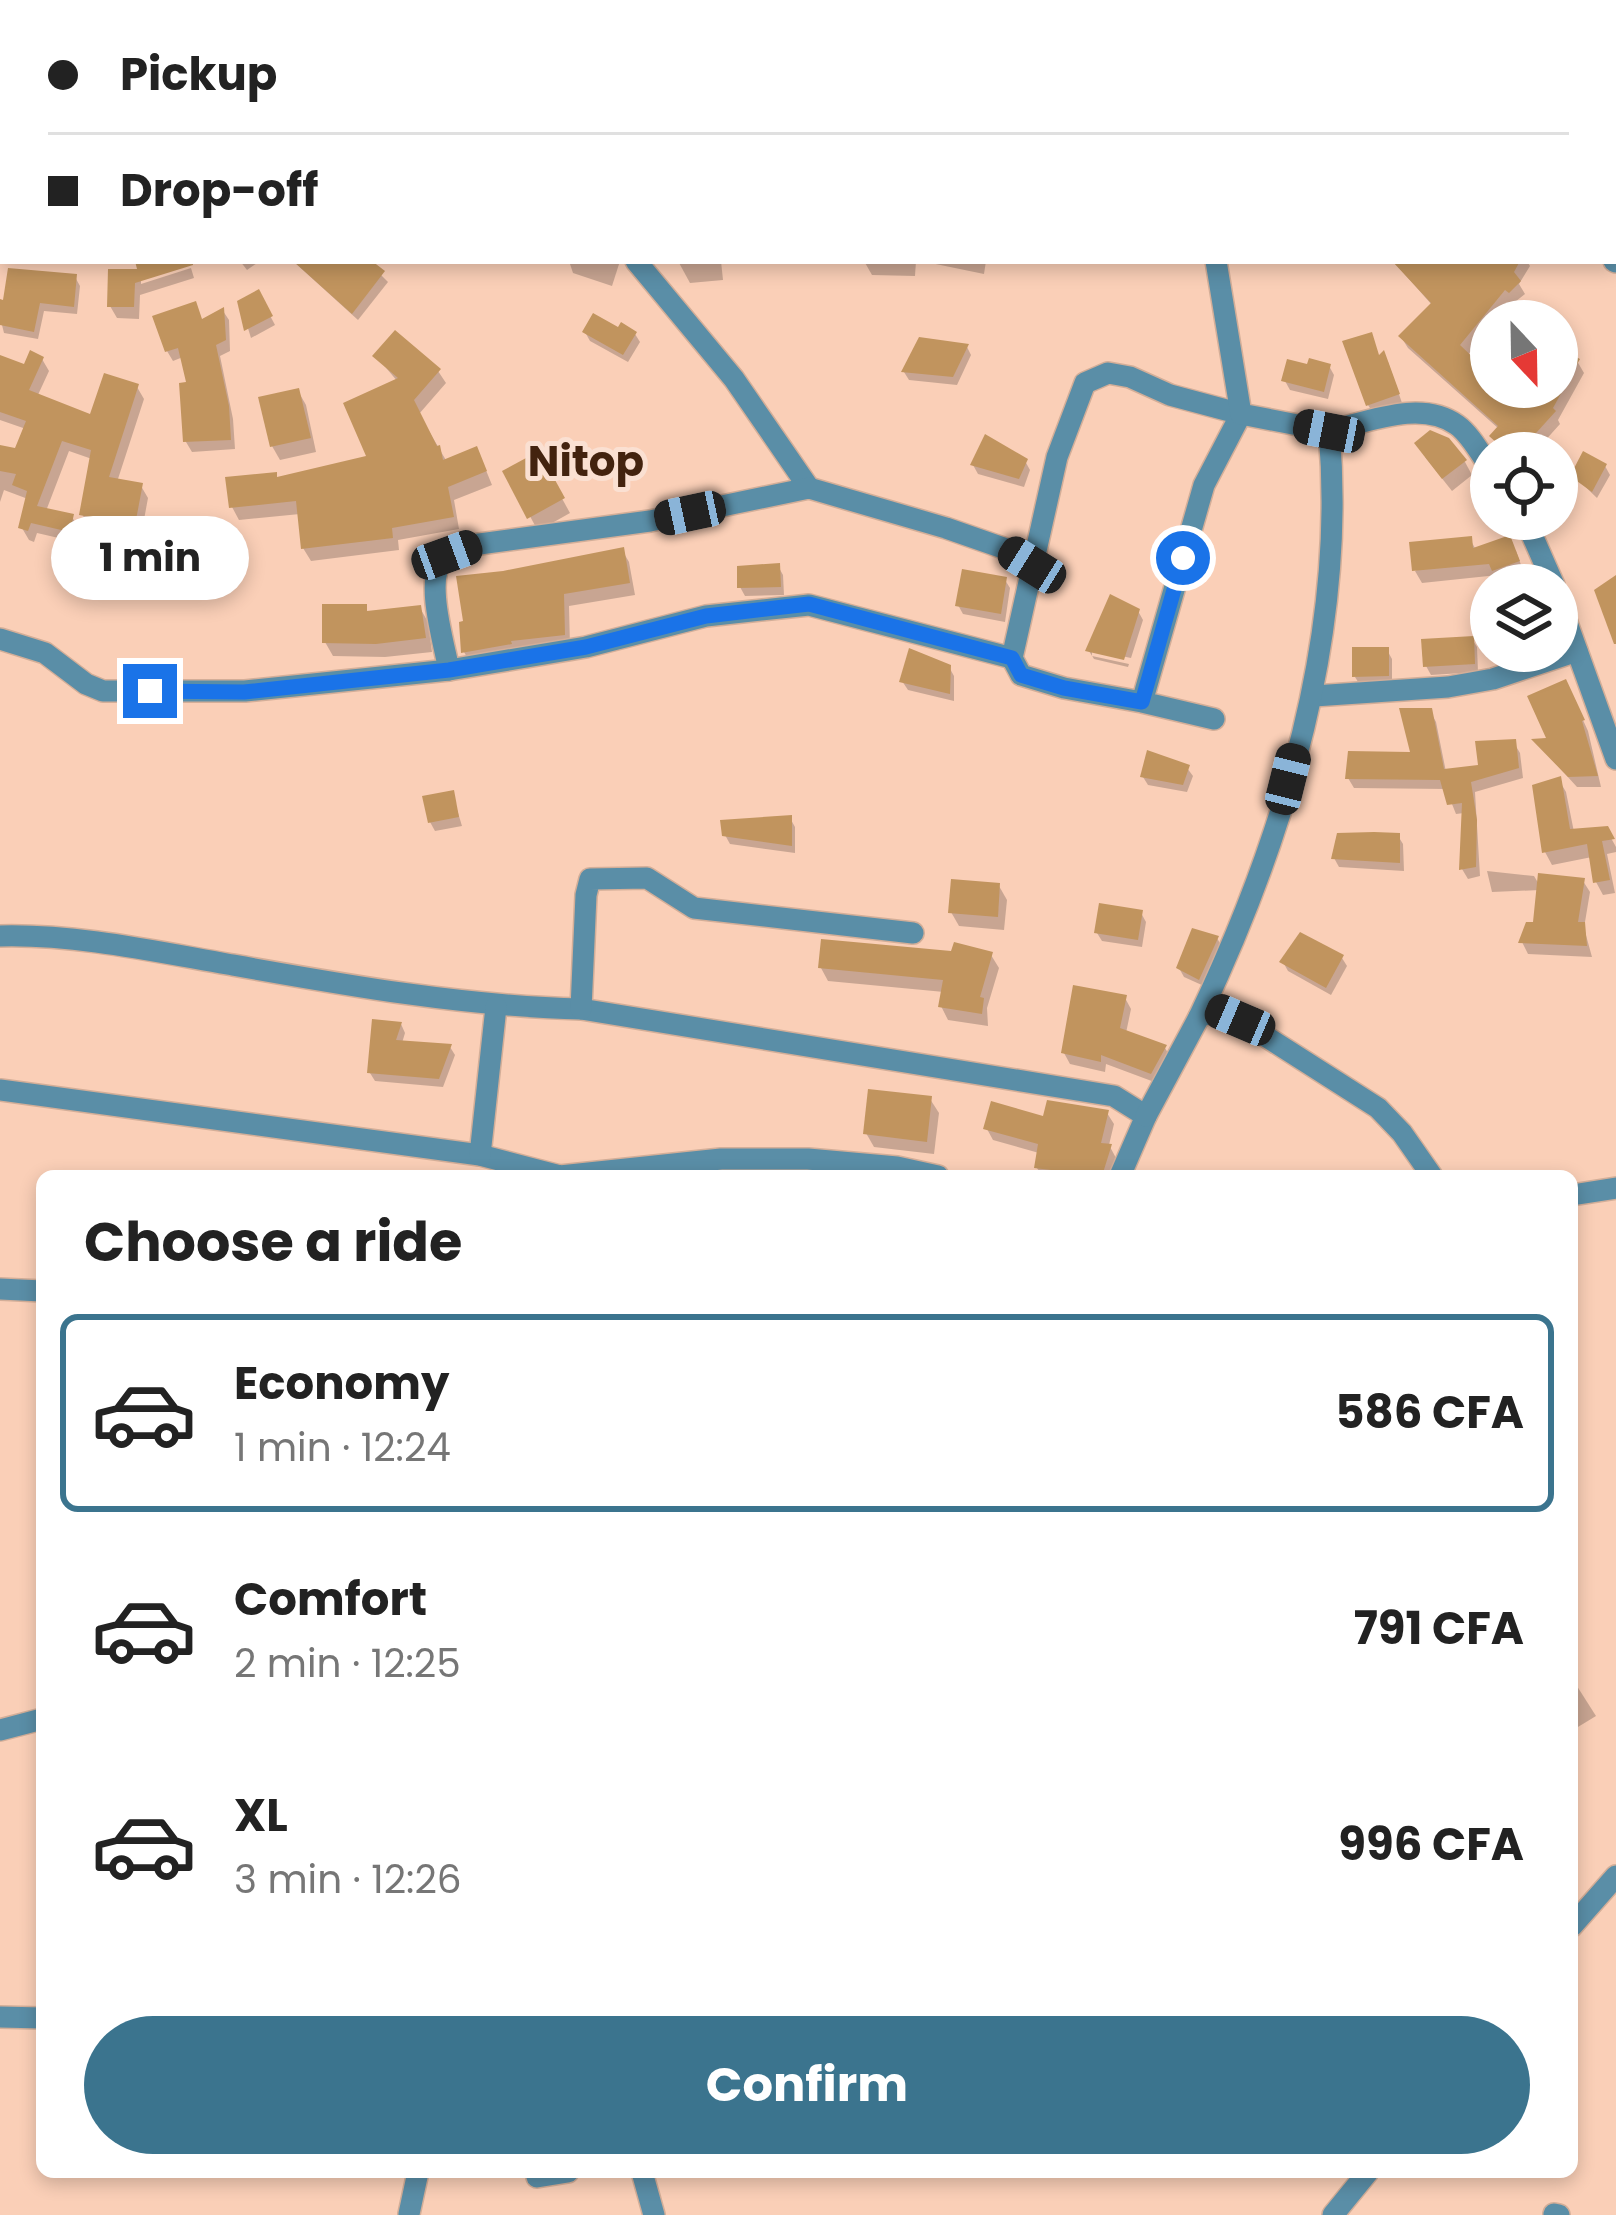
<!DOCTYPE html>
<meta charset="utf-8">
<style>
:root{--surface:#fff;--page:#f2f2f2;--text:#222;--muted:#767676;--line:#e0e0e0;--accent:#3b748e}
body{margin:0;font-family:Poppins,sans-serif;background:var(--page);color:var(--text);height:100vh;display:flex;flex-direction:column;font-size:45px;white-space:nowrap}
*{box-sizing:border-box;margin:0}
p{font-size:39px;color:var(--muted)}
.icon{flex:none;width:66px;height:66px;fill:none;stroke:currentColor;stroke-width:2;stroke-linecap:round;stroke-linejoin:round}
.map{position:relative;flex:1;overflow:hidden}
.panel{position:absolute;left:36px;top:1170px;width:1542px;height:1008px;display:flex;flex-direction:column;background:var(--surface);border-radius:18px;box-shadow:0 6px 18px #0003}
.panel>*{flex:none}
.hud{position:absolute;left:0px;top:0px;width:1617px;height:264px;box-shadow:0 6px 18px #0003;display:grid;align-content:center;height:264px;padding:0 48px;background:var(--surface)}
.needle{width:78px;rotate:158deg}
.tools{position:absolute;left:1470px;top:300px;display:grid;gap:24px}
.tools a{display:grid;place-items:center;width:108px;height:108px;border-radius:50%;background:var(--surface);box-shadow:0 6px 18px #0003;font-size:60px}
.end{position:absolute;width:54px;height:54px;margin:-27px;border:15px solid #1a73e8;background:#fff;box-shadow:0 0 0 6px #fff}
.from{border-radius:50%}
.bubble{position:absolute;height:84px;border-radius:42px;background:var(--surface);box-shadow:0 6px 18px #0003;font-size:39px;font-weight:700;line-height:84px;text-align:center}
.car{position:absolute;width:36px;height:72px;margin:-36px -18px;border-radius:15px;box-shadow:0 0 9px 3px #0007;background:linear-gradient(#222 24%,#8ab4d8 0 40%,#222 0 76%,#8ab4d8 0 86%,#222 0)}
.hud b{display:flex;align-items:center;gap:42px;height:114px;font-size:45px}
.hud b+b{border-top:3px solid var(--line)}
.hud i{width:30px;height:30px;background:var(--text)}
ul{padding:0;list-style:none}
li{display:flex;align-items:center;gap:36px;height:198px;margin:0 24px 18px;padding:0 24px;border:6px solid transparent;border-radius:18px}
li div{flex:1}
li b{display:block;font-size:45px}
li em{font-style:normal;font-weight:700}
li.active{border-color:var(--accent)}
li>.icon{width:108px;height:108px;stroke-width:1.5}
h2{padding:0 48px;font-size:54px;line-height:144px}
.button{display:flex;gap:24px;margin-top:auto;padding:24px 48px}
.button a{flex:1;height:138px;border-radius:72px;background:var(--accent);color:#fff;font-size:48px;font-weight:700;line-height:138px;text-align:center}
.map>svg:first-child{display:block}
.shadow{fill:#0003}
.building{fill:#c1945e}
.lines{fill:none;stroke-linecap:round;stroke-linejoin:round}
.minor-casing{stroke:#d3ae98;stroke-width:24}
.minor{stroke:#5a8ea7;stroke-width:21}
.route{stroke:#1a73e8;stroke-width:15}
.labels{text-anchor:middle;stroke-width:10;stroke-linejoin:round;paint-order:stroke}
.district-label{font-size:42px;font-weight:bold;fill:#43230f;stroke:#fae0d2}
</style>
<div class="map">
<svg width="1616" height="2215" viewBox="0 0 1616 2215">
<rect width="100%" height="100%" fill="#facfb7"/>
<g class="shadow">
<path d="M568 0H628L629 3H570Z"/>
<rect x="678" y="0" width="43" height="3"/>
<path d="M880 0H930L964 3H890Z"/>
<path d="M993 0H1039V1L994 3Z"/>
<path d="M1228 0H1285L1286 3H1229Z"/>
<path d="M1352 0H1385L1387 3H1354Z"/>
<path d="M138 261H189L141 278V284L191 268 194 278 140 295 139 319 117 318 110 306 141 272Z"/>
<path d="M240 261H260L247 270Z"/>
<path d="M293 261H367L388 282 358 320Z"/>
<path d="M569 261H620L612 286 573 273Z"/>
<path d="M678 261H721L723 280 690 283Z"/>
<path d="M864 261H916L915 276 872 275Z"/>
<path d="M921 261H986L984 274Z"/>
<path d="M1393 261H1527L1530 266 1519 284 1525 294 1491 321V326L1467 356 1483 370 1491 367V387H1557V357L1577 361 1584 373 1558 420 1560 424 1534 453H1505L1493 436 1499 429 1408 348 1401 337 1432 305Z"/>
<path d="M75 277 80 286 77 314 44 311 38 339 4 333 0 317Z"/>
<path d="M258 293 275 325 251 338 240 303Z"/>
<path d="M223 311 229 320 230 351 220 356 233 419 235 449 192 452 186 442 190 385 183 357 173 361 167 351Z"/>
<path d="M619 331 635 334 640 342 628 362 590 341 585 332Z"/>
<path d="M967 347 971 355 957 385 909 380 904 372Z"/>
<path d="M376 356 438 371 446 383 419 414 447 462 483 463 492 485 454 500 459 529 398 540 399 550 311 561 303 548 300 514 239 520 232 507 278 480 370 458 398 382Z"/>
<path d="M0 359 25 368 42 359 49 371 37 397 92 418 137 387 144 399 117 482 141 486 148 498 141 536 89 526 82 514 92 459 69 451 46 511 72 517 79 529 76 542 37 533 34 542 29 540 22 528 28 499 4 490 0 502V448L17 452 26 429 0 420Z"/>
<path d="M1380 359 1388 362 1402 403 1373 413 1368 405Z"/>
<path d="M1329 366 1334 375 1328 399 1290 390 1285 381Z"/>
<path d="M298 391 306 405 316 452 280 460 272 446Z"/>
<path d="M538 455 570 513 538 531 506 472Z"/>
<path d="M1425 457 1465 462 1472 475 1452 491Z"/>
<path d="M1025 461 1030 470 1024 487 978 474 973 465Z"/>
<path d="M1605 466 1610 475 1597 498 1574 476Z"/>
<path d="M1470 539 1476 550 1516 551 1524 573 1502 582 1498 575 1422 583 1415 571Z"/>
<path d="M622 550 629 562 635 595 569 606 570 647 471 664 464 652Z"/>
<path d="M778 566 783 575 784 595 745 596 740 587Z"/>
<path d="M1005 580 1010 588 1005 622 963 614 958 605Z"/>
<path d="M365 607 369 614 420 608 428 622 432 652 385 657 333 656 325 642Z"/>
<path d="M1138 611 1143 620 1131 658 1092 650V656L1129 664 1128 667 1094 659 1089 651Z"/>
<path d="M1472 639 1477 647 1478 672 1431 675 1426 666Z"/>
<path d="M1387 650 1392 659V684L1360 685 1355 677Z"/>
<path d="M949 667 954 676V701L908 690 902 681Z"/>
<path d="M1571 694 1588 731 1601 787H1577L1536 742 1550 741Z"/>
<path d="M1430 711 1436 722 1446 772 1482 768 1514 743 1520 753 1523 778 1475 792 1480 876 1468 879 1462 869 1464 813 1456 814 1446 789 1354 788 1348 778 1414 755Z"/>
<path d="M1187 768 1193 776 1187 792 1148 785 1143 777Z"/>
<path d="M1559 780 1566 792 1574 832 1606 829 1616 847V852L1607 854 1615 893 1603 895 1596 882 1592 857 1552 865 1545 852Z"/>
<path d="M452 793 462 826 435 831 430 822Z"/>
<path d="M790 818 795 827V853L730 844 725 835Z"/>
<path d="M1398 836 1403 844 1404 871 1339 867 1334 858Z"/>
<path d="M1487 871 1534 876 1540 886 1583 881 1590 892 1584 928 1592 957 1528 954 1522 942 1536 925 1540 890 1492 892Z"/>
<path d="M999 886 1007 900 1004 930 959 926 951 912Z"/>
<path d="M1141 913 1146 922 1142 947 1102 941 1097 933Z"/>
<path d="M1217 938 1222 947 1204 986 1184 977 1179 968Z"/>
<path d="M991 955 999 968 987 1008 988 1026 948 1020 941 1006 944 992 828 981 821 968Z"/>
<path d="M1342 958 1347 966 1331 995 1288 971 1283 962Z"/>
<path d="M1125 998 1131 1009 1126 1033 1165 1048 1171 1058 1157 1083 1106 1064 1105 1072 1070 1064 1064 1053Z"/>
<path d="M401 1024 405 1033 402 1043 450 1047 455 1055 443 1087 375 1081 370 1073Z"/>
<path d="M930 1099 939 1113 934 1154 874 1147 866 1133Z"/>
<path d="M1107 1113 1114 1124 1109 1145 1116 1158 1111 1176H1042L1037 1168 1039 1153 993 1140 987 1129Z"/>
<path d="M1575 1683 1596 1716 1573 1730 1572 1685Z"/>
</g>
<g class="building">
<path d="M135 261H193V265L135 283 134 307H107L108 269H137Z"/>
<path d="M293 261H372L385 271 352 314Z"/>
<path d="M1392 261H1520L1514 272 1521 281 1509 293 1505 290 1460 345 1482 366 1491 355V387H1557V347L1580 359 1553 408 1556 411 1518 453H1508L1489 436 1498 426 1398 336 1431 303Z"/>
<path d="M8 268 77 274 74 307 40 303 34 332 0 325V299L3 300Z"/>
<path d="M259 289 273 316 244 331 237 301Z"/>
<path d="M196 301 202 319 224 307 226 340 216 345 229 406 231 440 183 442 179 383 186 382 178 348 165 352 152 316Z"/>
<path d="M593 313 618 327 621 322 637 332 623 355 582 332Z"/>
<path d="M395 330 441 369 414 400 437 446 440 445 443 460 477 446 487 471 448 487 454 517 392 528 393 538 301 549 296 501 229 508 225 477 277 472V477L366 456 343 403 398 378 372 356Z"/>
<path d="M1372 332 1379 355 1384 350 1400 394 1366 406 1342 341Z"/>
<path d="M919 337 969 344 953 377 901 372Z"/>
<path d="M30 350 44 357 29 390 90 414 104 373 139 384 109 477 143 483 135 525 79 515 91 450 62 441 37 506 74 514 70 532 31 523 28 531 18 528 27 491 12 485 16 474 0 471V445L15 448 26 421 0 412V355L24 364Z"/>
<path d="M1309 358 1331 364 1324 392 1281 381 1287 359 1307 364Z"/>
<path d="M299 388 311 438 270 447 258 397Z"/>
<path d="M1430 430 1449 438 1467 460 1442 479 1414 443Z"/>
<path d="M985 434 1028 459 1019 479 970 465Z"/>
<path d="M539 451 565 498 527 519 502 471Z"/>
<path d="M1583 451 1607 464 1592 492 1570 476Z"/>
<path d="M1510 535 1520 561 1492 571 1489 564 1412 571 1409 542 1472 536 1473 548Z"/>
<path d="M624 547 630 583 564 594 565 635 511 641 512 644 461 653 459 622 463 621 456 576 503 571Z"/>
<path d="M780 563 781 587 737 588V566Z"/>
<path d="M962 569 1007 577 1001 614 955 606Z"/>
<path d="M1616 575V644H1614L1594 590Z"/>
<path d="M1110 594 1140 609 1124 660 1085 651Z"/>
<path d="M322 604H367V611L421 605 426 638 376 644 322 643Z"/>
<path d="M1474 636 1475 664 1423 667 1421 639Z"/>
<path d="M1352 647H1389V676L1352 677Z"/>
<path d="M909 648 951 665 950 694 899 682Z"/>
<path d="M1566 679 1585 720 1582 721 1598 776 1568 777 1531 739 1546 738 1527 696Z"/>
<path d="M1399 708H1432L1444 769 1478 765 1475 741 1516 739 1519 768 1471 782 1477 820 1476 867 1459 870 1462 803 1447 805 1440 780 1345 779 1348 751 1410 752Z"/>
<path d="M1147 750 1190 765 1183 785 1140 777Z"/>
<path d="M1561 776 1570 829 1608 826 1615 839 1602 841 1610 880 1593 883 1587 844 1542 853 1532 785Z"/>
<path d="M454 790 459 817 428 823 422 796Z"/>
<path d="M792 815V846L722 836 720 820Z"/>
<path d="M1374 832 1400 833V863L1331 859 1337 833Z"/>
<path d="M1538 873 1585 878 1578 922H1585L1587 946 1518 943 1526 922H1533Z"/>
<path d="M951 879 1000 883 998 917 948 913Z"/>
<path d="M1099 903 1143 910 1138 940 1094 933Z"/>
<path d="M1192 928 1219 936 1199 980 1176 968Z"/>
<path d="M1300 932 1344 955 1326 988 1279 962Z"/>
<path d="M821 939 951 951 954 942 993 952 980 997 984 998 982 1014 938 1007 943 980 818 968Z"/>
<path d="M1073 985 1127 995 1120 1028 1167 1045 1151 1074 1101 1055V1062L1061 1053Z"/>
<path d="M372 1019 402 1022 396 1040 452 1044 439 1079 367 1073Z"/>
<path d="M868 1089 932 1096 927 1142 863 1134Z"/>
<path d="M1047 1100 1109 1110 1101 1143 1112 1144 1102 1176 1034 1168 1038 1144 983 1129 991 1101 1043 1116Z"/>
</g>
<g class="lines">
<defs>
<g id="minor">
<path d="M1167 0V3"/>
<path d="M1404 0 1406 3"/>
<path d="M431 3 437 0"/>
<path d="M1610 3 1616 0"/>
<path d="M0 247H3"/>
<path d="M636 261 734 379 809 488"/>
<path d="M1614 261 1616 262"/>
<path d="M1329 431C1368 422 1421 399 1457 425 1471 435 1481 455 1491 469"/>
<path d="M1525 519 1554 585"/>
<path d="M1557 595 1616 759"/>
<path d="M0 639 45 653 86 684 103 691H245L449 670 586 647 706 616 809 605 1012 658"/>
<path d="M449 670C444 643 423 575 445 557 452 551 464 549 472 545L650 521 809 488 946 528 1009 550 1032 565"/>
<path d="M1314 696 1448 687 1493 679 1577 651"/>
<path d="M1142 702 1064 688 1021 675 1012 658 1057 457 1085 383 1108 373 1130 377 1170 395 1241 414 1204 485 1142 702 1214 719"/>
<path d="M0 936C75 934 153 951 227 964 345 985 461 1006 581 1009L1114 1096 1146 1116 1120 1176"/>
<path d="M581 1009 586 895 590 879 647 878 694 908 913 933"/>
<path d="M1199 1017C1285 836 1347 633 1329 431L1241 414 1216 261"/>
<path d="M0 1090 480 1155 560 1176 721 1159H808L897 1167 938 1176"/>
<path d="M1146 1116 1199 1017 1217 1010 1240 1020 1378 1108 1402 1133 1432 1176"/>
<path d="M480 1155 496 1007"/>
<path d="M1572 1195 1616 1188"/>
<path d="M0 1289 42 1291"/>
<path d="M0 1730 42 1719"/>
<path d="M1572 1926 1616 1876"/>
<path d="M0 2017 42 2018"/>
<path d="M642 2172 654 2215"/>
<path d="M537 2177 568 2172"/>
<path d="M409 2214 418 2172"/>
<path d="M1554 2214 1559 2215"/>
<path d="M1333 2215 1368 2172"/>
</g>
</defs>
<use href="#minor" class="minor-casing"/>
<use href="#minor" class="minor"/>
</g>
<g class="lines">
<path class="route" d="M150 691 244 692 449 670 586 647 706 616 809 604 1012 658 1021 675 1064 688 1142 702 1183 558"/>
</g>
<g class="labels">
<g class="district-label">
<text x="586" y="476">Nitop</text>
</g>
</g>
</svg>
<div class="tools">
<a><svg class="needle" viewBox="-14 -14 28 28"><path d="M0-13l5 13h-10z" fill="#e53935"/><path d="M0 13l5-13h-10z" fill="#767676"/></svg></a>
<a><svg class="icon" aria-label="locate" viewBox="0 0 24 24"><circle cx="12" cy="12" r="6"/><path d="M12 2v4M12 18v4M2 12h4M18 12h4"/></svg></a>
<a><svg class="icon" aria-label="layers" viewBox="0 0 24 24"><path d="M12 4l9 5-9 5-9-5zM3 14l9 5 9-5"/></svg></a>
</div>
<i class="end from" style="left:1183px;top:558px"></i>
<i class="end" style="left:150px;top:691px"></i>
<div class="bubble" style="left:51px;top:516px;width:198px">1 min</div>
<i class="car" style="left:1329px;top:431px;rotate:281deg"></i>
<i class="car" style="left:690px;top:513px;rotate:258deg"></i>
<i class="car" style="left:447px;top:555px;rotate:70deg"></i>
<i class="car" style="left:1032px;top:565px;rotate:302deg"></i>
<i class="car" style="left:1288px;top:779px;rotate:14deg"></i>
<i class="car" style="left:1240px;top:1020px;rotate:293deg"></i>
<div class="hud">
<b><i class="from"></i>Pickup</b>
<b><i></i>Drop-off</b>
</div>
<section class="panel">
<h2>Choose a ride</h2>
<ul>
<li class="active"><svg class="icon" aria-label="car" viewBox="0 0 24 24"><path d="M5 17H2v-5l4-1 3-4h7l3 4 3 1v5h-3M9 17h6M6 11h13"/><circle cx="7" cy="17" r="2"/><circle cx="17" cy="17" r="2"/></svg><div><b>Economy</b><p>1 min · 12:24</p></div><em>586 CFA</em></li>
<li><svg class="icon" aria-label="car" viewBox="0 0 24 24"><path d="M5 17H2v-5l4-1 3-4h7l3 4 3 1v5h-3M9 17h6M6 11h13"/><circle cx="7" cy="17" r="2"/><circle cx="17" cy="17" r="2"/></svg><div><b>Comfort</b><p>2 min · 12:25</p></div><em>791 CFA</em></li>
<li><svg class="icon" aria-label="car" viewBox="0 0 24 24"><path d="M5 17H2v-5l4-1 3-4h7l3 4 3 1v5h-3M9 17h6M6 11h13"/><circle cx="7" cy="17" r="2"/><circle cx="17" cy="17" r="2"/></svg><div><b>XL</b><p>3 min · 12:26</p></div><em>996 CFA</em></li>
</ul>
<div class="button"><a>Confirm</a></div>
</section>
</div>
